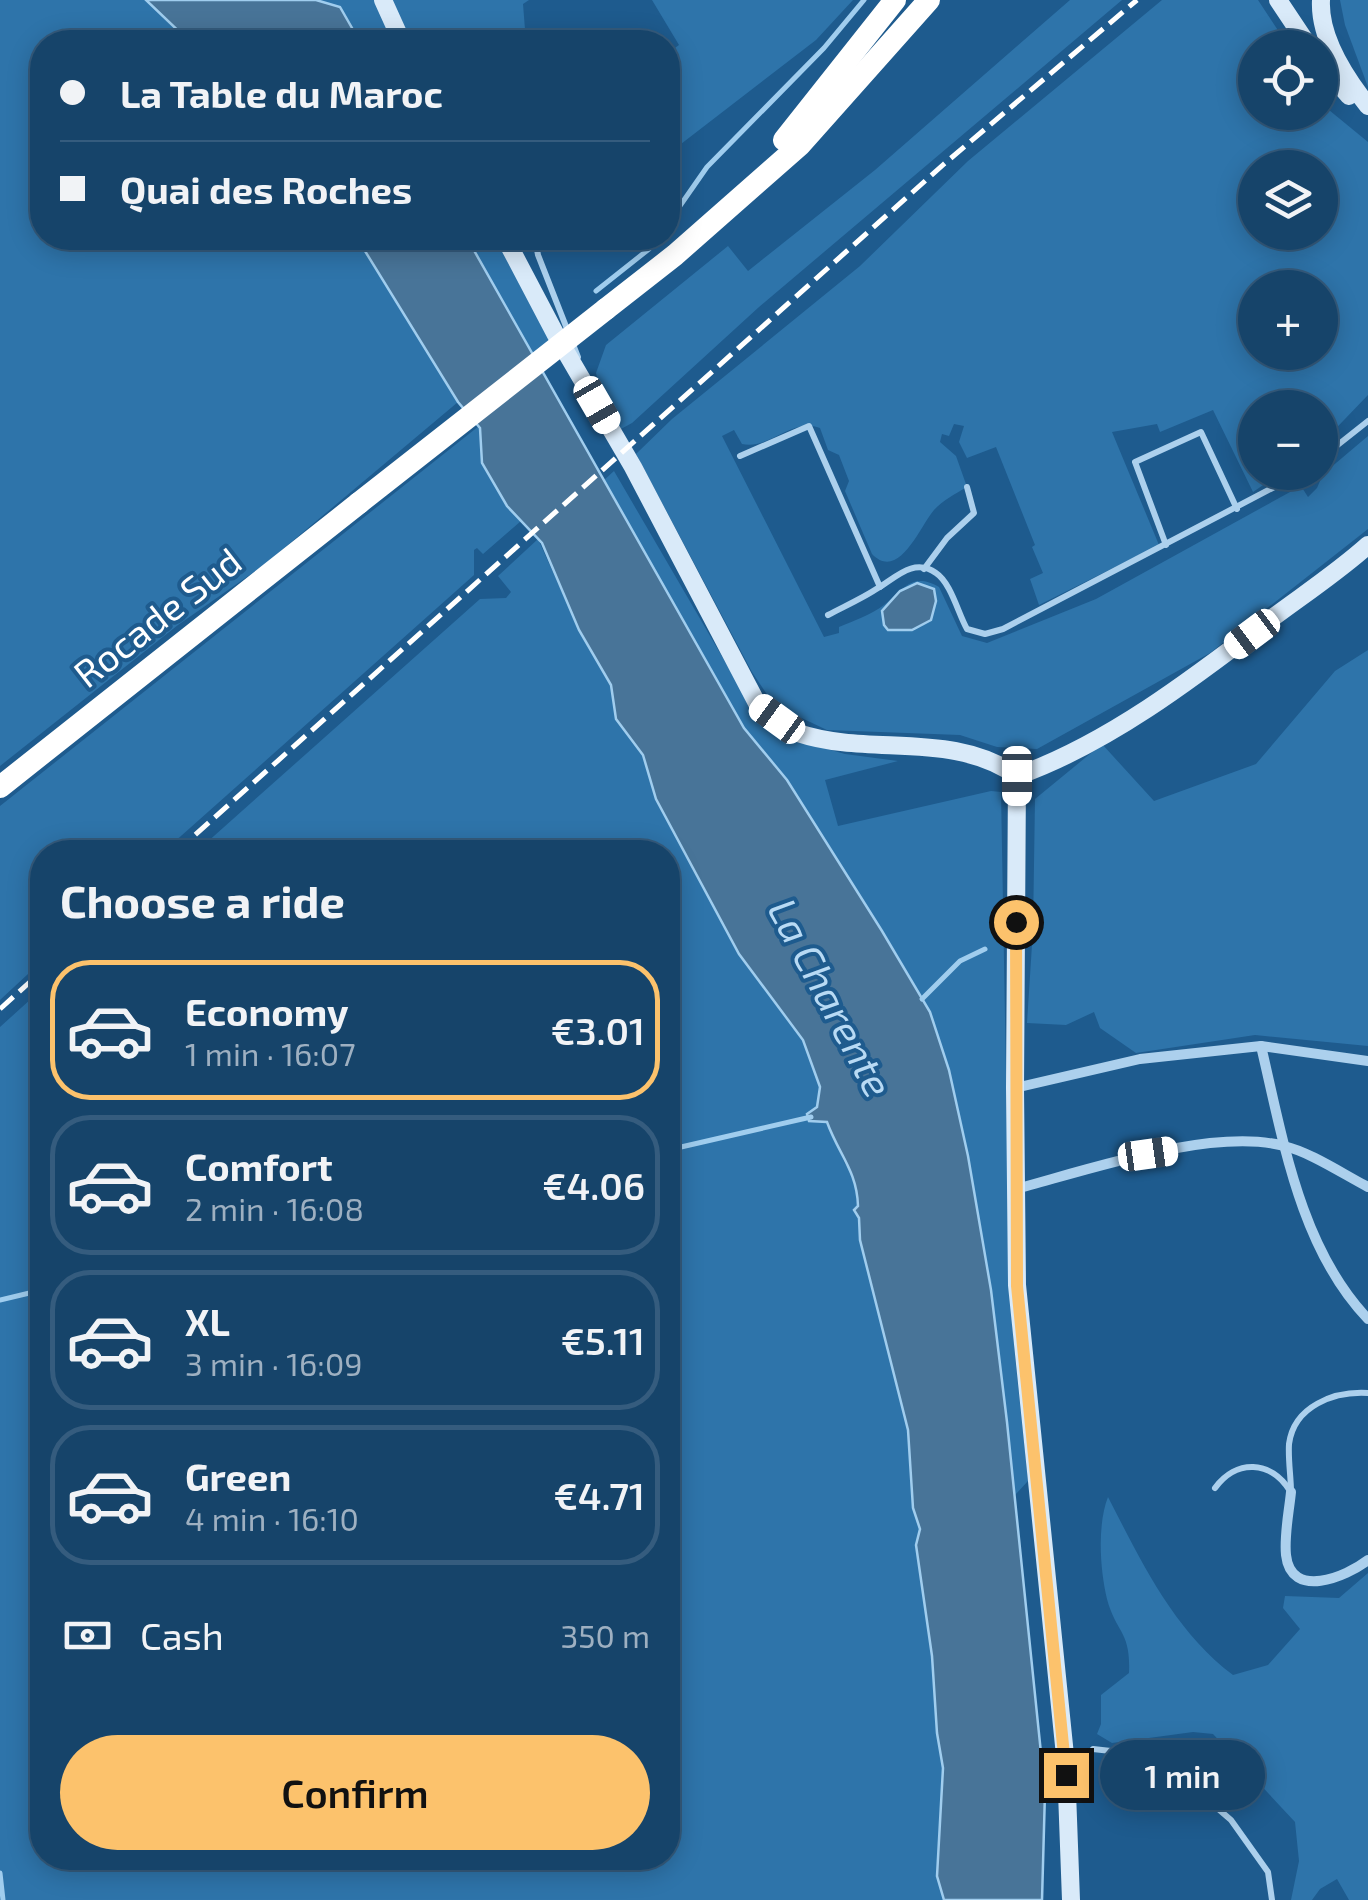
<!DOCTYPE html>
<meta charset="utf-8">
<style>
:root{--surface:#16446a;--page:#234e72;--text:#f1f3f6;--muted:#9eb0c1;--line:#355c7e;--accent:#fcc26c}
body{margin:0;font-family:"Exo 2",sans-serif;background:var(--page);color:var(--text);height:100vh;display:flex;flex-direction:column;font-size:38px;white-space:nowrap}
*{box-sizing:border-box;margin:0}
p{font-size:32px;color:var(--muted)}
.icon{flex:none;width:55px;height:55px;fill:none;stroke:currentColor;stroke-width:2;stroke-linecap:round;stroke-linejoin:round}
.map{position:relative;flex:1;overflow:hidden}
.sheet{position:absolute;left:30px;top:840px;width:650px;height:1030px;display:flex;flex-direction:column;background:var(--surface);border-radius:40px;box-shadow:0 5px 25px #0003,0 0 0 2px var(--line)}
.sheet>*{flex:none}
.guide{position:absolute;left:30px;top:30px;width:650px;height:220px;border-radius:40px;box-shadow:0 5px 25px #0003,0 0 0 2px var(--line);display:grid;align-content:center;height:220px;padding:0 30px;background:var(--surface)}
.fabs{position:absolute;left:1238px;top:30px;display:grid;gap:20px}
.fabs a{display:grid;place-items:center;width:100px;height:100px;border-radius:50%;background:var(--surface);box-shadow:0 5px 25px #0003,0 0 0 2px var(--line);font-size:50px}
.end{position:absolute;width:45px;height:45px;margin:-22px;border:12px solid #fcc26c;background:#111;box-shadow:0 0 0 5px #111}
.from{border-radius:50%}
.bubble{position:absolute;height:70px;border-radius:35px;background:var(--surface);box-shadow:0 5px 25px #0003,0 0 0 2px var(--line);font-size:32px;font-weight:600;line-height:70px;text-align:center}
.car{position:absolute;width:30px;height:60px;margin:-30px -15px;border-radius:12px;box-shadow:0 0 8px 2px #0007;background:linear-gradient(#fff 24%,#345 0 40%,#fff 0 76%,#345 0 86%,#fff 0)}
.guide b{display:flex;align-items:center;gap:35px;height:95px;font-size:38px}
.guide b+b{border-top:2px solid var(--line)}
.guide i{width:25px;height:25px;background:var(--text)}
ul{padding:0;list-style:none}
li{display:flex;align-items:center;gap:30px;height:140px;margin:0 20px 15px;padding:0 10px;border:5px solid var(--line);border-radius:40px}
li div{flex:1}
li b{display:block;font-size:38px}
li em{font-style:normal;font-weight:600}
li.selected{border-color:var(--accent)}
li>.icon{width:90px;height:90px;stroke-width:1.5}
h2{padding:0 30px;font-size:45px;line-height:120px}
.pay{display:flex;align-items:center;gap:25px;height:110px;padding:0 30px;font-size:38px}
.pay p{margin-inline-start:auto}
.button{display:flex;gap:20px;margin-top:auto;padding:20px 30px}
.button a{flex:1;height:115px;border-radius:60px;background:var(--accent);color:#111;font-size:40px;font-weight:600;line-height:115px;text-align:center}
.map>svg:first-child{display:block}
.green{fill:#2e74aa;fill-rule:evenodd}
.water{fill:#487498;stroke:#a0cdee;stroke-width:2.5}
.lines{fill:none;stroke-linecap:round;stroke-linejoin:round}
.stream{stroke:#a0cdee;stroke-width:5}
.lane{stroke:#acd0ed;stroke-width:6}
.street{stroke:#acd0ed;stroke-width:10}
.secondary{stroke:#d9eaf9;stroke-width:18}
.highway{stroke:#fff;stroke-width:22}
.rail{stroke:#fff;stroke-width:5;stroke-dasharray:18 8;stroke-linecap:butt}
.highway-bridge{stroke:#fff;stroke-width:22}
.route{stroke:#fcc26c;stroke-width:12}
.labels{text-anchor:middle;stroke-width:8;stroke-linejoin:round;paint-order:stroke}
.street-label{font-size:38px;fill:#fff;stroke:#1e5b8e}
.water-label{font-size:40px;font-style:italic;fill:#b8daf4;stroke:#1e5b8e}
</style>
<div class="map">
<svg width="1368" height="1900" viewBox="0 0 1368 1900">
<rect width="100%" height="100%" fill="#1e5b8e"/>
<g class="green">
<path d="M0 0H146L190 42H42V238H357L458 402 264 565 178 625 0 766Z"/>
<path d="M316 0H529L523 4 526 42H360L340 7Z"/>
<path d="M652 0H853L816 40 668 154V53L679 45Z"/>
<path d="M1070 0H1122L759 307 632 423 621 429 602 400 596 373 606 345 728 246 748 271 875 170Z"/>
<path d="M1162 0H1258L1289 47 1255 48V112H1320V96L1329 110 1368 142V395L1320 445V408H1255V472L1281 473 1253 492 1213 410 1160 432 1157 424 1112 432 1159 545 1039 605 1030 579 1043 573 1032 547 1035 545 996 447 967 458 959 442 964 426 954 424 949 436 942 434 940 442 956 456 967 487C955 494 943 500 934 510 920 526 899 582 872 554L845 491 849 481 839 455 828 450 820 428C791 417 770 450 742 444L734 430 722 436 824 637 839 633V627C853 621 871 615 884 605 903 590 912 571 939 587L962 636 987 643 1096 599 1301 486 1308 497 1317 488 1323 474 1368 436V529L1210 653 1037 749 997 747 960 735 827 730 774 705 752 672 636 454 672 419 860 266 968 161ZM1255 168H1320V232H1255ZM1255 288H1320V352H1255Z"/>
<path d="M1340 0H1368V87L1345 25Z"/>
<path d="M467 238H505L556 335 532 356Z"/>
<path d="M479 426 507 506 521 521 483 554 477 548 474 550V575L163 852H42V961L0 1000V806Z"/>
<path d="M614 471 741 689 795 740 845 754 898 761 825 780 838 826 991 791 1001 792 1008 1186 1012 1190C1003 1287 1019 1384 1028 1481L1015 1495 991 1290 968 1156 949 1070 930 1012 787 780 744 728 603 481Z"/>
<path d="M538 539 579 630 611 685 616 719 643 755 656 799 739 954 803 1040 820 1087 817 1107 807 1114 809 1121 827 1122 845 1164 856 1175 860 1240 908 1430 913 1508 920 1529 916 1545 932 1656 937 1733 943 1768 937 1876 944 1900H0V1027L42 989V1858H668V852H196L480 599 506 598 511 592 498 576Z"/>
<path d="M1368 650V1046L1255 1035 1136 1053 1100 1028 1094 1012 1066 1025 1027 1023 1033 929 1035 799 1102 744 1154 801 1256 764 1335 671Z"/>
<path d="M1108 1497C1141 1561 1174 1631 1233 1675L1268 1665 1300 1629 1283 1608 1285 1596 1339 1598 1368 1573V1900H1349L1337 1879 1320 1889 1312 1900H1291L1299 1861 1295 1822 1213 1734 1193 1732 1112 1743 1097 1734 1101 1724V1695L1129 1673C1131 1631 1116 1633 1107 1599 1100 1570 1097 1525 1108 1497Z"/>
</g>
<g class="water">
<path d="M146 0H316L340 7 360 42H190Z"/>
<path d="M357 238H467L744 728 787 780 882 931 930 1012 949 1070 968 1156 991 1290 1007 1422 1045 1792 1042 1900H944L937 1876 943 1768 937 1733 932 1656 916 1545 920 1529 913 1508 908 1430 860 1240 859 1218 854 1210 858 1206C857 1171 839 1155 827 1122L809 1121 807 1114 817 1107 820 1087 803 1040 739 954 656 799 643 755 616 719 611 685 579 630 542 543 507 506 482 463 480 428 458 402Z"/>
<path d="M917 583 934 589 936 601 931 620 912 630H888L884 625 882 611 900 591Z"/>
</g>
<g class="lines">
<g class="stream">
<path d="M668 223 707 167 824 48 864 0"/>
<path d="M596 291 649 249 657 238"/>
<path d="M922 999 960 961 985 949"/>
<path d="M668 1150 811 1117"/>
<path d="M0 1300 42 1290"/>
<path d="M0 1873 3 1900"/>
</g>
<g class="lane">
<path d="M535 238 538 255 578 357"/>
<path d="M740 456 809 426 880 587"/>
<path d="M1320 459 1368 421"/>
<path d="M1166 545 1135 462 1201 432 1237 509"/>
<path d="M924 569 947 538 974 513 967 487"/>
<path d="M828 615C845 606 863 598 878 588 895 578 914 557 936 573 951 583 958 613 967 629L985 634 1003 629 1303 472"/>
<path d="M1215 1488C1236 1459 1271 1460 1290 1491"/>
<path d="M1291 1492C1291 1477 1288 1460 1289 1444 1294 1406 1334 1391 1368 1393"/>
<path d="M1070 1772 1093 1749 1138 1754 1188 1783 1231 1820 1268 1872 1272 1900"/>
</g>
<g class="street">
<path d="M1261 1046C1283 1139 1300 1248 1368 1319"/>
<path d="M1015 1088 1140 1059 1261 1046 1368 1061"/>
<path d="M1016 1189C1087 1170 1213 1127 1284 1146 1310 1152 1343 1174 1368 1187"/>
<path d="M1291 1492C1289 1512 1284 1535 1286 1555 1291 1600 1346 1577 1368 1560"/>
</g>
<g class="secondary">
<path d="M383 0 402 42"/>
<path d="M1278 0 1310 48"/>
<path d="M1321 0C1319 38 1345 77 1368 106"/>
<path d="M1320 62 1349 96"/>
<path d="M505 238 556 335 633 467 759 707C771 715 784 728 798 733 870 757 952 730 1017 776"/>
<path d="M1017 776 1015 1088 1017 1285 1066 1765 1071 1900"/>
<path d="M1017 776C1108 744 1195 677 1271 619 1303 595 1338 572 1368 545"/>
</g>
<g class="highway">
<path d="M784 140 895 0"/>
<path d="M606 309 675 255 800 145 929 0"/>
<path d="M0 787 359 503"/>
</g>
<g class="rail">
<path d="M176 852 944 164 1137 0"/>
<path d="M0 1009 42 971"/>
</g>
<path class="highway-bridge" d="M359 503 606 309"/>
</g>
<g class="lines">
<path class="route" d="M1016 922 1017 1286 1066 1775"/>
</g>
<g class="labels">
<g class="street-label">
<text transform="translate(158 618) rotate(-38)" y="13">Rocade Sud</text>
</g>
<g class="water-label">
<text transform="translate(830 998) rotate(62)" y="14">La Charente</text>
</g>
</g>
</svg>
<div class="fabs">
<a><svg class="icon" aria-label="locate" viewBox="0 0 24 24"><circle cx="12" cy="12" r="6"/><path d="M12 2v4M12 18v4M2 12h4M18 12h4"/></svg></a>
<a><svg class="icon" aria-label="layers" viewBox="0 0 24 24"><path d="M12 4l9 5-9 5-9-5zM3 14l9 5 9-5"/></svg></a>
<a>+</a>
<a>−</a>
</div>
<i class="end from" style="left:1016px;top:922px"></i>
<i class="end" style="left:1066px;top:1775px"></i>
<div class="bubble" style="left:1100px;top:1740px;width:165px">1 min</div>
<i class="car" style="left:597px;top:405px;rotate:150deg"></i>
<i class="car" style="left:1252px;top:634px;rotate:233deg"></i>
<i class="car" style="left:777px;top:719px;rotate:306deg"></i>
<i class="car" style="left:1017px;top:776px;rotate:180deg"></i>
<i class="car" style="left:1148px;top:1154px;rotate:82deg"></i>
<div class="guide">
<b><i class="from"></i>La Table du Maroc</b>
<b><i></i>Quai des Roches</b>
</div>
<section class="sheet">
<h2>Choose a ride</h2>
<ul>
<li class="selected"><svg class="icon" aria-label="car" viewBox="0 0 24 24"><path d="M5 17H2v-5l4-1 3-4h7l3 4 3 1v5h-3M9 17h6M6 11h13"/><circle cx="7" cy="17" r="2"/><circle cx="17" cy="17" r="2"/></svg><div><b>Economy</b><p>1 min · 16:07</p></div><em>€3.01</em></li>
<li><svg class="icon" aria-label="car" viewBox="0 0 24 24"><path d="M5 17H2v-5l4-1 3-4h7l3 4 3 1v5h-3M9 17h6M6 11h13"/><circle cx="7" cy="17" r="2"/><circle cx="17" cy="17" r="2"/></svg><div><b>Comfort</b><p>2 min · 16:08</p></div><em>€4.06</em></li>
<li><svg class="icon" aria-label="car" viewBox="0 0 24 24"><path d="M5 17H2v-5l4-1 3-4h7l3 4 3 1v5h-3M9 17h6M6 11h13"/><circle cx="7" cy="17" r="2"/><circle cx="17" cy="17" r="2"/></svg><div><b>XL</b><p>3 min · 16:09</p></div><em>€5.11</em></li>
<li><svg class="icon" aria-label="car" viewBox="0 0 24 24"><path d="M5 17H2v-5l4-1 3-4h7l3 4 3 1v5h-3M9 17h6M6 11h13"/><circle cx="7" cy="17" r="2"/><circle cx="17" cy="17" r="2"/></svg><div><b>Green</b><p>4 min · 16:10</p></div><em>€4.71</em></li>
</ul>
<div class="pay"><svg class="icon" aria-label="cash" viewBox="0 0 24 24"><path d="M3 7h18v10H3z"/><circle cx="12" cy="12" r="2"/></svg>Cash<p>350 m</p></div>
<div class="button"><a>Confirm</a></div>
</section>
</div>
